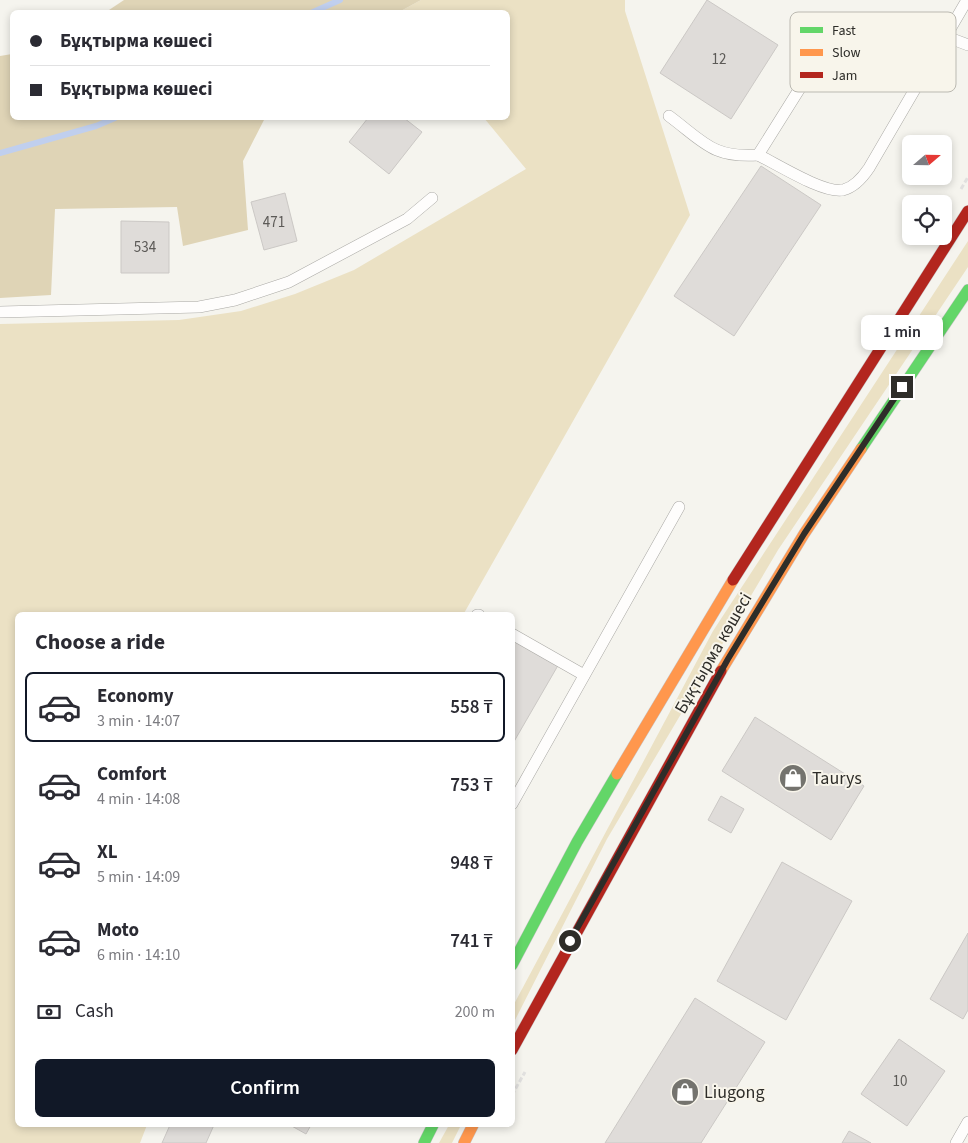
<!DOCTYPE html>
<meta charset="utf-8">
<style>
:root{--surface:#fff;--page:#f2f2f3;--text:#2b2b33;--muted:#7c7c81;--line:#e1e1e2;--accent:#111827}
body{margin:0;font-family:"Source Sans 3",sans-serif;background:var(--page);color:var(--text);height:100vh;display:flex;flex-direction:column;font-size:19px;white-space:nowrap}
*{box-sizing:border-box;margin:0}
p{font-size:16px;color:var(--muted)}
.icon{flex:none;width:28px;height:28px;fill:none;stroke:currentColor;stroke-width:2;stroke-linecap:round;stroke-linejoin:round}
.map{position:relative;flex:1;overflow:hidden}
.drawer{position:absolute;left:15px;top:612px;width:500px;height:515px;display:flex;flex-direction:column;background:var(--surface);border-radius:8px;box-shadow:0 2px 8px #0003}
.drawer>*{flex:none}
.banner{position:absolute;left:10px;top:10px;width:500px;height:110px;border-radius:8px;box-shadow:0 2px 8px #0003;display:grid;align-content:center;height:110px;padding:0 20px;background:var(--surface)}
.needle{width:32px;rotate:70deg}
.controls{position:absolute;left:902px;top:135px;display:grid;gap:10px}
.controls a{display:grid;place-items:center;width:50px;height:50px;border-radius:8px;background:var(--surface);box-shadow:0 2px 8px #0003;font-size:25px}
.end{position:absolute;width:22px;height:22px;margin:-11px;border:6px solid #2e2d29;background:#fff;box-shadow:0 0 0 2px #fff}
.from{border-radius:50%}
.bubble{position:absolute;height:35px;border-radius:8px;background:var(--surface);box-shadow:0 2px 8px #0003;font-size:16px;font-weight:600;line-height:35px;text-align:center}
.banner b{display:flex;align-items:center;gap:18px;height:48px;font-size:19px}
.banner b+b{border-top:1px solid var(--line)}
.banner i{width:12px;height:12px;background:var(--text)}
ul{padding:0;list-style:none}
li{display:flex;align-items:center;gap:15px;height:70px;margin:0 10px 8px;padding:0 10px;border:2px solid transparent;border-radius:8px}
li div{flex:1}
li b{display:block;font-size:19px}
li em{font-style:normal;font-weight:600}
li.on{border-color:var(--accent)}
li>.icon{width:45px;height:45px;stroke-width:1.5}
h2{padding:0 20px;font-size:22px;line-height:60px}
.pay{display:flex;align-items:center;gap:12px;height:55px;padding:0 20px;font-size:19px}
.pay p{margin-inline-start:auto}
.primary-button{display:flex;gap:10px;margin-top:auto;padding:10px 20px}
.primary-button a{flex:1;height:58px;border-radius:8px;background:var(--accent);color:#fff;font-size:20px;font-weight:600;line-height:58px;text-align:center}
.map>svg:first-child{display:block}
.green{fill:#ebe1c4}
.forest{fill:#dfd4b6}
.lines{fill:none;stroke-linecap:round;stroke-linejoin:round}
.stream{stroke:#c0cfee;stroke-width:6}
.building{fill:#dfdcd9;stroke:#cbc8c5}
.lane-casing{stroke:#a9a8a4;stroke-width:12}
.fast-casing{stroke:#c8c5c8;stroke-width:12}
.slow-casing{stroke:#c8c5c8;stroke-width:12}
.jam-casing{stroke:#c8c5c8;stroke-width:12}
.path{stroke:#e1e0df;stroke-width:3;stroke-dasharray:5 2.5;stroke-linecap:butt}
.lane{stroke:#fefdfc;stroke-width:11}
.fast{stroke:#63d668;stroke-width:11}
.slow{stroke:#ff974d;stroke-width:11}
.jam{stroke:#b3261e;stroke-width:11}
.route{stroke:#2e2d29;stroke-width:6}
.labels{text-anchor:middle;stroke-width:4;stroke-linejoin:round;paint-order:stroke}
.number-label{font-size:15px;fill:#5c5a57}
.street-label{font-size:18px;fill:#2e2d29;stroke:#f8f5eb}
.poi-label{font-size:18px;fill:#2e2d29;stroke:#f8f5eb;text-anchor:start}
.key{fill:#f8f5eb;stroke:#bbb9b1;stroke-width:1}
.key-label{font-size:14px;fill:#2e2d29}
</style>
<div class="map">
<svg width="968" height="1143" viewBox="0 0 968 1143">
<rect width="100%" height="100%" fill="#f5f4ee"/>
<g class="green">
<path d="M421 0H625V11L690 215 463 615H18V1125H147L140 1143H0V324L179 320 241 311 295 294 354 270 526 169 484 118H508V12H399Z"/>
<path d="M968 241V267L778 550 607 839 513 1024V1006L713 631Z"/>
<path d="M449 1125H461L452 1143H439Z"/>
</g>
<g class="forest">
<path d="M124 0H421L399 12H106Z"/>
<path d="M12 54V118H265L243 161 248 230 183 246 177 207 55 209 51 295 0 298V56Z"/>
</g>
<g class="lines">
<g class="stream">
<path d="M313 12 340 0"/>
<path d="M0 153 96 126 115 118"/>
</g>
</g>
<g class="building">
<path d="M707 0 778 45 731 119 660 73Z"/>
<path d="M368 118H404L422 132 389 174 349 142Z"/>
<path d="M761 166 821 205 734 336 674 296Z"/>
<path d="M285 193 297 241 264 250 251 202Z"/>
<path d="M121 221 169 222V273H121Z"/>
<path d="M512 635 560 662 512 745Z"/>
<path d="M755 717 864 786 831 840 722 771Z"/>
<path d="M721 796 744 809 731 833 708 820Z"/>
<path d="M782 862 852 901 786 1020 717 981Z"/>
<path d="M968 933V1010L963 1019 930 999Z"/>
<path d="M695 998 765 1042 701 1143H605Z"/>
<path d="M899 1039 945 1071 907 1126 861 1094Z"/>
<path d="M170 1125H214L206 1143H162Z"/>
<path d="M290 1125H311L306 1134Z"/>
<path d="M849 1131 871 1143H842Z"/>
</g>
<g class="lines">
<defs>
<g id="lane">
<path d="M669 116C704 142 712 158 758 155L822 53 840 41 859 33 911 34 947 37 968 45"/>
<path d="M758 155C777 164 824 194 843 190 855 187 863 177 869 168L967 0"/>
<path d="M0 312 199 307 235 300 289 282 407 219 432 198"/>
<path d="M477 615H479"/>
<path d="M512 634 584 675"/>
<path d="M512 804 679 507"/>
<path d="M956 1143 968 1122"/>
</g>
<g id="fast">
<path d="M861 449 968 290"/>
<path d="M512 965 577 842 617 774"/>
<path d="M424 1143 433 1125"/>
</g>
<g id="slow">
<path d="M721 671 804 534 861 449"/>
<path d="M617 774 733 580"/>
<path d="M464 1143 473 1125"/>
</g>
<g id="jam">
<path d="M733 580 968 211"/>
<path d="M512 1050 721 671"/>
</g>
</defs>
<use href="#lane" class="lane-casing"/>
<use href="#fast" class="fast-casing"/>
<use href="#slow" class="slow-casing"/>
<use href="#jam" class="jam-casing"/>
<g class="path">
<path d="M961 189 968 177"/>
<path d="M512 1095 525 1072"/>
</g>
<use href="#lane" class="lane"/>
<use href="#fast" class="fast"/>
<use href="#slow" class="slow"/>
<use href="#jam" class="jam"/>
</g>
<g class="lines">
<path class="route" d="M570 941 728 659 804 534 902 387"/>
</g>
<defs>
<symbol id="shop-disc" viewBox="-11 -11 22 22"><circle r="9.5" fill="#74736e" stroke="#f8f5eb"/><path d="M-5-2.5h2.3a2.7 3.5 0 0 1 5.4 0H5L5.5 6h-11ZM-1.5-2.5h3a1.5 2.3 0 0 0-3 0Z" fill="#fff"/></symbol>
</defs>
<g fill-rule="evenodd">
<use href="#shop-disc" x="777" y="762" width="32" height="32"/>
<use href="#shop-disc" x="669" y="1076" width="32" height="32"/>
</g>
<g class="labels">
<g class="number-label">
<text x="719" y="64">12</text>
<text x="274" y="227">471</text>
<text x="145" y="252">534</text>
<text x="900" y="1086">10</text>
</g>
<g class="street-label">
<text transform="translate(713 653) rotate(-60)" y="6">Бұқтырма көшесі</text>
</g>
<g class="poi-label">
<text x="812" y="784">Taurys</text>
<text x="704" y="1098">Liugong</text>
</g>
</g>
<rect x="790" y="12" width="166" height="80" rx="8" class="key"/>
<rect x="800" y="27" width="23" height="6" fill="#63d668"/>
<rect x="800" y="49" width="23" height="7" fill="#ff974d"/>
<rect x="800" y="72" width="23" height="6" fill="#b3261e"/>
<g class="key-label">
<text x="832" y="35">Fast</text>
<text x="832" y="57">Slow</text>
<text x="832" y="80">Jam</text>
</g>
</svg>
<div class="controls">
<a><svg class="needle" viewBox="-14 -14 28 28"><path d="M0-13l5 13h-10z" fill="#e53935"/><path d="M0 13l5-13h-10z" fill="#7c7c81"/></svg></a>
<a><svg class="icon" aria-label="locate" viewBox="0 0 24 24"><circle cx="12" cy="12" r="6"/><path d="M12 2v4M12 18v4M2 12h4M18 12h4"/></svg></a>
</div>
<i class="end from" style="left:570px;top:941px"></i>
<i class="end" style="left:902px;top:387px"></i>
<div class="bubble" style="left:861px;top:315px;width:82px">1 min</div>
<div class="banner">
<b><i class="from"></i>Бұқтырма көшесі</b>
<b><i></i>Бұқтырма көшесі</b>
</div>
<section class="drawer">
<h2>Choose a ride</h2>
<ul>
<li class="on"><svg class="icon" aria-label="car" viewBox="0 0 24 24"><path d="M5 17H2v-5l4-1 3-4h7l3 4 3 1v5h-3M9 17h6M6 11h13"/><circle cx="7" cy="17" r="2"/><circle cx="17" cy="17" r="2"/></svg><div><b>Economy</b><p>3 min · 14:07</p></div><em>558 ₸</em></li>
<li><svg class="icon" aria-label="car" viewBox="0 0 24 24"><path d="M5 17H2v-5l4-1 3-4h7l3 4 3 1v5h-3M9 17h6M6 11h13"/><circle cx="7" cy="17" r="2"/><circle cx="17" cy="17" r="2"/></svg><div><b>Comfort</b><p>4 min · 14:08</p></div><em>753 ₸</em></li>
<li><svg class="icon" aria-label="car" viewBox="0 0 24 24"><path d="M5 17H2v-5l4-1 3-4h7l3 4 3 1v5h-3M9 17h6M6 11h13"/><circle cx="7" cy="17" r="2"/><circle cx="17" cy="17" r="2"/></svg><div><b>XL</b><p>5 min · 14:09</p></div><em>948 ₸</em></li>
<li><svg class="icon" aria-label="car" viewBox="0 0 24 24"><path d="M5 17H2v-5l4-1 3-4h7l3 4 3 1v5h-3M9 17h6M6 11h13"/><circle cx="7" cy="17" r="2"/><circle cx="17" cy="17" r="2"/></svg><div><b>Moto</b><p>6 min · 14:10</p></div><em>741 ₸</em></li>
</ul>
<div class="pay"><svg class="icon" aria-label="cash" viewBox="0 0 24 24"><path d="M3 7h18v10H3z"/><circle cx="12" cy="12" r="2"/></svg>Cash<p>200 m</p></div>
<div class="primary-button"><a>Confirm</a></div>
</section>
</div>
